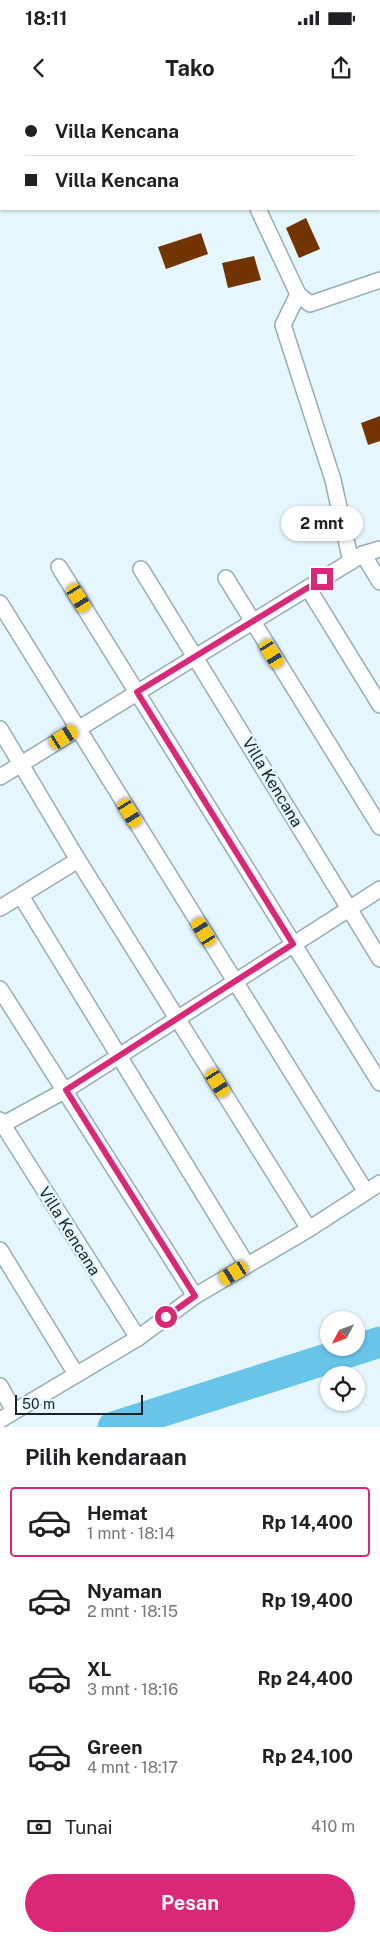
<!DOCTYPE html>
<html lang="id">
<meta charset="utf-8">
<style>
:root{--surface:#fff;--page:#f6f6f6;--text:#202124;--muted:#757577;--line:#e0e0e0;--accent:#db2777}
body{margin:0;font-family:"Public Sans",sans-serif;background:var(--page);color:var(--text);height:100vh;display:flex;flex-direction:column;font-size:19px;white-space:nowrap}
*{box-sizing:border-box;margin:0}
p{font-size:16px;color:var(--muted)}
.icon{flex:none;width:28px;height:28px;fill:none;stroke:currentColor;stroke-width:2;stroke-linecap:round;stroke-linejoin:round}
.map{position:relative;height:1327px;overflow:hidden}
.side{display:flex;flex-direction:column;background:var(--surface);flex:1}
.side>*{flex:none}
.guide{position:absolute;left:0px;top:0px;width:380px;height:110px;box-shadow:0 1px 4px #0004;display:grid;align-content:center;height:110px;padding:0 25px;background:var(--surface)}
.needle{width:32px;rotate:229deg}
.buttons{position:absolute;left:320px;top:1211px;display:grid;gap:10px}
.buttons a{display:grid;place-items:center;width:45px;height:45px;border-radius:50%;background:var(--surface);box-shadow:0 1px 4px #0004;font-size:25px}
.scale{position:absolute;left:15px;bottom:12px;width:128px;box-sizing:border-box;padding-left:5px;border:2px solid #1a2225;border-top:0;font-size:14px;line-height:18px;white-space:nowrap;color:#1a2225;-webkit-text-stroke:4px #e5f6fd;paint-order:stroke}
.end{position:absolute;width:22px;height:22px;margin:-11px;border:6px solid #db2777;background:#fff;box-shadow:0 0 0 2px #fff}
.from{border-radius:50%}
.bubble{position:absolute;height:35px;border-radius:18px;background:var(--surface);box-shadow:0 1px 4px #0004;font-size:16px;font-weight:700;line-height:35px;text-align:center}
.car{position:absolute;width:15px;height:30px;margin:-15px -8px;border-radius:6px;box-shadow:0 0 4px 1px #0007;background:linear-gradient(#f5c518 24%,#345 0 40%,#f5c518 0 76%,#345 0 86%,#f5c518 0)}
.guide b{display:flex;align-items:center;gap:18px;height:48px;font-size:19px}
.guide b+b{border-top:1px solid var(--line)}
.guide i{width:12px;height:12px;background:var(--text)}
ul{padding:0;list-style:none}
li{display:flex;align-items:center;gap:15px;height:70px;margin:0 10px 8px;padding:0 15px;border:2px solid transparent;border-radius:5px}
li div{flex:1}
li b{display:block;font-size:19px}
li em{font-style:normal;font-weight:700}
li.current{border-color:var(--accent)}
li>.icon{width:45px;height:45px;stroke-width:1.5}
h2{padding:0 25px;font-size:22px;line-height:60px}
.pay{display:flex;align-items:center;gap:12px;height:55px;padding:0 25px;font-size:19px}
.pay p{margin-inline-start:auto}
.button{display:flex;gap:10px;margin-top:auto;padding:10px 25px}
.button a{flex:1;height:58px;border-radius:30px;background:var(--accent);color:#fff;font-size:20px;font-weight:700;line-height:58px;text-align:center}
.status{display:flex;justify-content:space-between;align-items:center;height:35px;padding:0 25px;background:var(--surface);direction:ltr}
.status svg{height:14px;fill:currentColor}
header{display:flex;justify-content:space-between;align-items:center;height:65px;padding:0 25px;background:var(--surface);font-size:22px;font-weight:700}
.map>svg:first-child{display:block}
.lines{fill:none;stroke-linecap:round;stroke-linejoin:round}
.river{stroke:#68c4e9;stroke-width:31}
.building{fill:#723501}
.minor-casing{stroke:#98acb5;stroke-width:18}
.minor{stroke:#fff;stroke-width:15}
.route{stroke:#db2777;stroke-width:6}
.labels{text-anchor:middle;stroke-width:5;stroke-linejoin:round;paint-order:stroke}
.street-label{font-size:16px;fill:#1a2225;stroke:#e5f6fd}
</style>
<div class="status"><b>18:11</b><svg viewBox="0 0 49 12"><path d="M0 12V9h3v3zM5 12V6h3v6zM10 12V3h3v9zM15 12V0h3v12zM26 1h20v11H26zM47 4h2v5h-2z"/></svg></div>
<header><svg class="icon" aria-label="back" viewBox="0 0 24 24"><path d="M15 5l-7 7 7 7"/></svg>Tako<svg class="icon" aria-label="share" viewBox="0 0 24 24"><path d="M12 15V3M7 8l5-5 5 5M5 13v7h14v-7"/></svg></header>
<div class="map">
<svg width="380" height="1327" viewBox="0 0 380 1327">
<rect width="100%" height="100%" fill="#e5f6fd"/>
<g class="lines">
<path class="river" d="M113 1327 380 1242"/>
</g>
<g class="building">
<path d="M306 118 320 149 299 158 286 128Z"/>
<path d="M201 133 208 154 166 169 158 147Z"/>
<path d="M254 156 261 180 228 188 222 163Z"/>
<path d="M380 316V341L368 345 361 323Z"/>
</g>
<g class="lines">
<defs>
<g id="minor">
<path d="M57 0 58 1"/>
<path d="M27 1 29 0"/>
<path d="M166 1 168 0"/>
<path d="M0 17 1 16"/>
<path d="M0 59H1"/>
<path d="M258 109 298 194 310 204 380 180"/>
<path d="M298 194 283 225 333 380 351 462"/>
<path d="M363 454 380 482"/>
<path d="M59 467 380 983"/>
<path d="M141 469 380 859"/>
<path d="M226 478 380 727"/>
<path d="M308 488 380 605"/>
<path d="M0 503 366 1092"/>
<path d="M0 629 78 760 309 1129"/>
<path d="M0 677 363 454 380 449"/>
<path d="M21 796 247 1165"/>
<path d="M0 808 78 760"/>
<path d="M0 889 195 1196"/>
<path d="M0 1020 138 1238"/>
<path d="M0 1026 66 990 380 789"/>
<path d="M0 1150 76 1274"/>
<path d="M0 1286 14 1311"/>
<path d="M0 1320 138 1238 195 1196 309 1129 380 1083"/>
</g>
</defs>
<use href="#minor" class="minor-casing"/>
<use href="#minor" class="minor"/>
</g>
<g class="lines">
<path class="route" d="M166 1217 195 1196 66 990 293 844 137 592 322 479"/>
</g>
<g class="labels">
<g class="street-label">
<text transform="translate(273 682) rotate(59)" y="6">Villa Kencana</text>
<text transform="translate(70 1131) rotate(58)" y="6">Villa Kencana</text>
</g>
</g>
</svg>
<div class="buttons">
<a><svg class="needle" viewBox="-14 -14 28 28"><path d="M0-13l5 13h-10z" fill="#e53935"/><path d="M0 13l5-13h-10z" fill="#757577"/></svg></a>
<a><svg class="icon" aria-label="locate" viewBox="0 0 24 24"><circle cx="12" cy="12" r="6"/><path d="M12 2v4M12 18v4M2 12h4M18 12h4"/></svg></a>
</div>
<div class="scale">50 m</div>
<i class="end from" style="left:166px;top:1217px"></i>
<i class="end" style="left:322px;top:479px"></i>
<div class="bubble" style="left:281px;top:406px;width:82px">2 mnt</div>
<i class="car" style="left:79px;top:498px;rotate:148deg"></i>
<i class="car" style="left:272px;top:554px;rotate:148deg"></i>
<i class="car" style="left:64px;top:637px;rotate:57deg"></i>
<i class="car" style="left:130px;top:713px;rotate:148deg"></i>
<i class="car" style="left:204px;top:832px;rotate:328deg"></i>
<i class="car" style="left:218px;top:983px;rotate:148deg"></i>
<i class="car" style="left:234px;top:1173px;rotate:239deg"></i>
<div class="guide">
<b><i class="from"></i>Villa Kencana</b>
<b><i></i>Villa Kencana</b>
</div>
</div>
<section class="side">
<h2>Pilih kendaraan</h2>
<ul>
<li class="current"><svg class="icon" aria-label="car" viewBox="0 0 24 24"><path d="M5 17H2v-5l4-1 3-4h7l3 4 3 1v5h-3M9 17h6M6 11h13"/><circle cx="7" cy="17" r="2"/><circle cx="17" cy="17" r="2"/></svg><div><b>Hemat</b><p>1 mnt · 18:14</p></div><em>Rp 14,400</em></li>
<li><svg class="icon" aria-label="car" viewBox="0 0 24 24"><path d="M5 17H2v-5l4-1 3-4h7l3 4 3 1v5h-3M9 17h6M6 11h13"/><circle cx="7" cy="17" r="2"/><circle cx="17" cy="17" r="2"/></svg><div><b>Nyaman</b><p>2 mnt · 18:15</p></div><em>Rp 19,400</em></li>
<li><svg class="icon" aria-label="car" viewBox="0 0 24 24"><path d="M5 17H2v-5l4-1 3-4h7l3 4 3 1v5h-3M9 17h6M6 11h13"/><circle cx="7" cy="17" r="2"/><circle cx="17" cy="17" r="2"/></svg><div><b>XL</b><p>3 mnt · 18:16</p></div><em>Rp 24,400</em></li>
<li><svg class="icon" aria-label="car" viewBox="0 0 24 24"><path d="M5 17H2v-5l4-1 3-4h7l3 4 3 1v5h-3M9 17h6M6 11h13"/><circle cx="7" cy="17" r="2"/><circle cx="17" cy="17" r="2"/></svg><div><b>Green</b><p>4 mnt · 18:17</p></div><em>Rp 24,100</em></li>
</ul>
<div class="pay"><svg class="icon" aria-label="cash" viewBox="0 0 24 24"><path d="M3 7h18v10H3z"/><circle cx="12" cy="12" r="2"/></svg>Tunai<p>410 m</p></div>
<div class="button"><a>Pesan</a></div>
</section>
